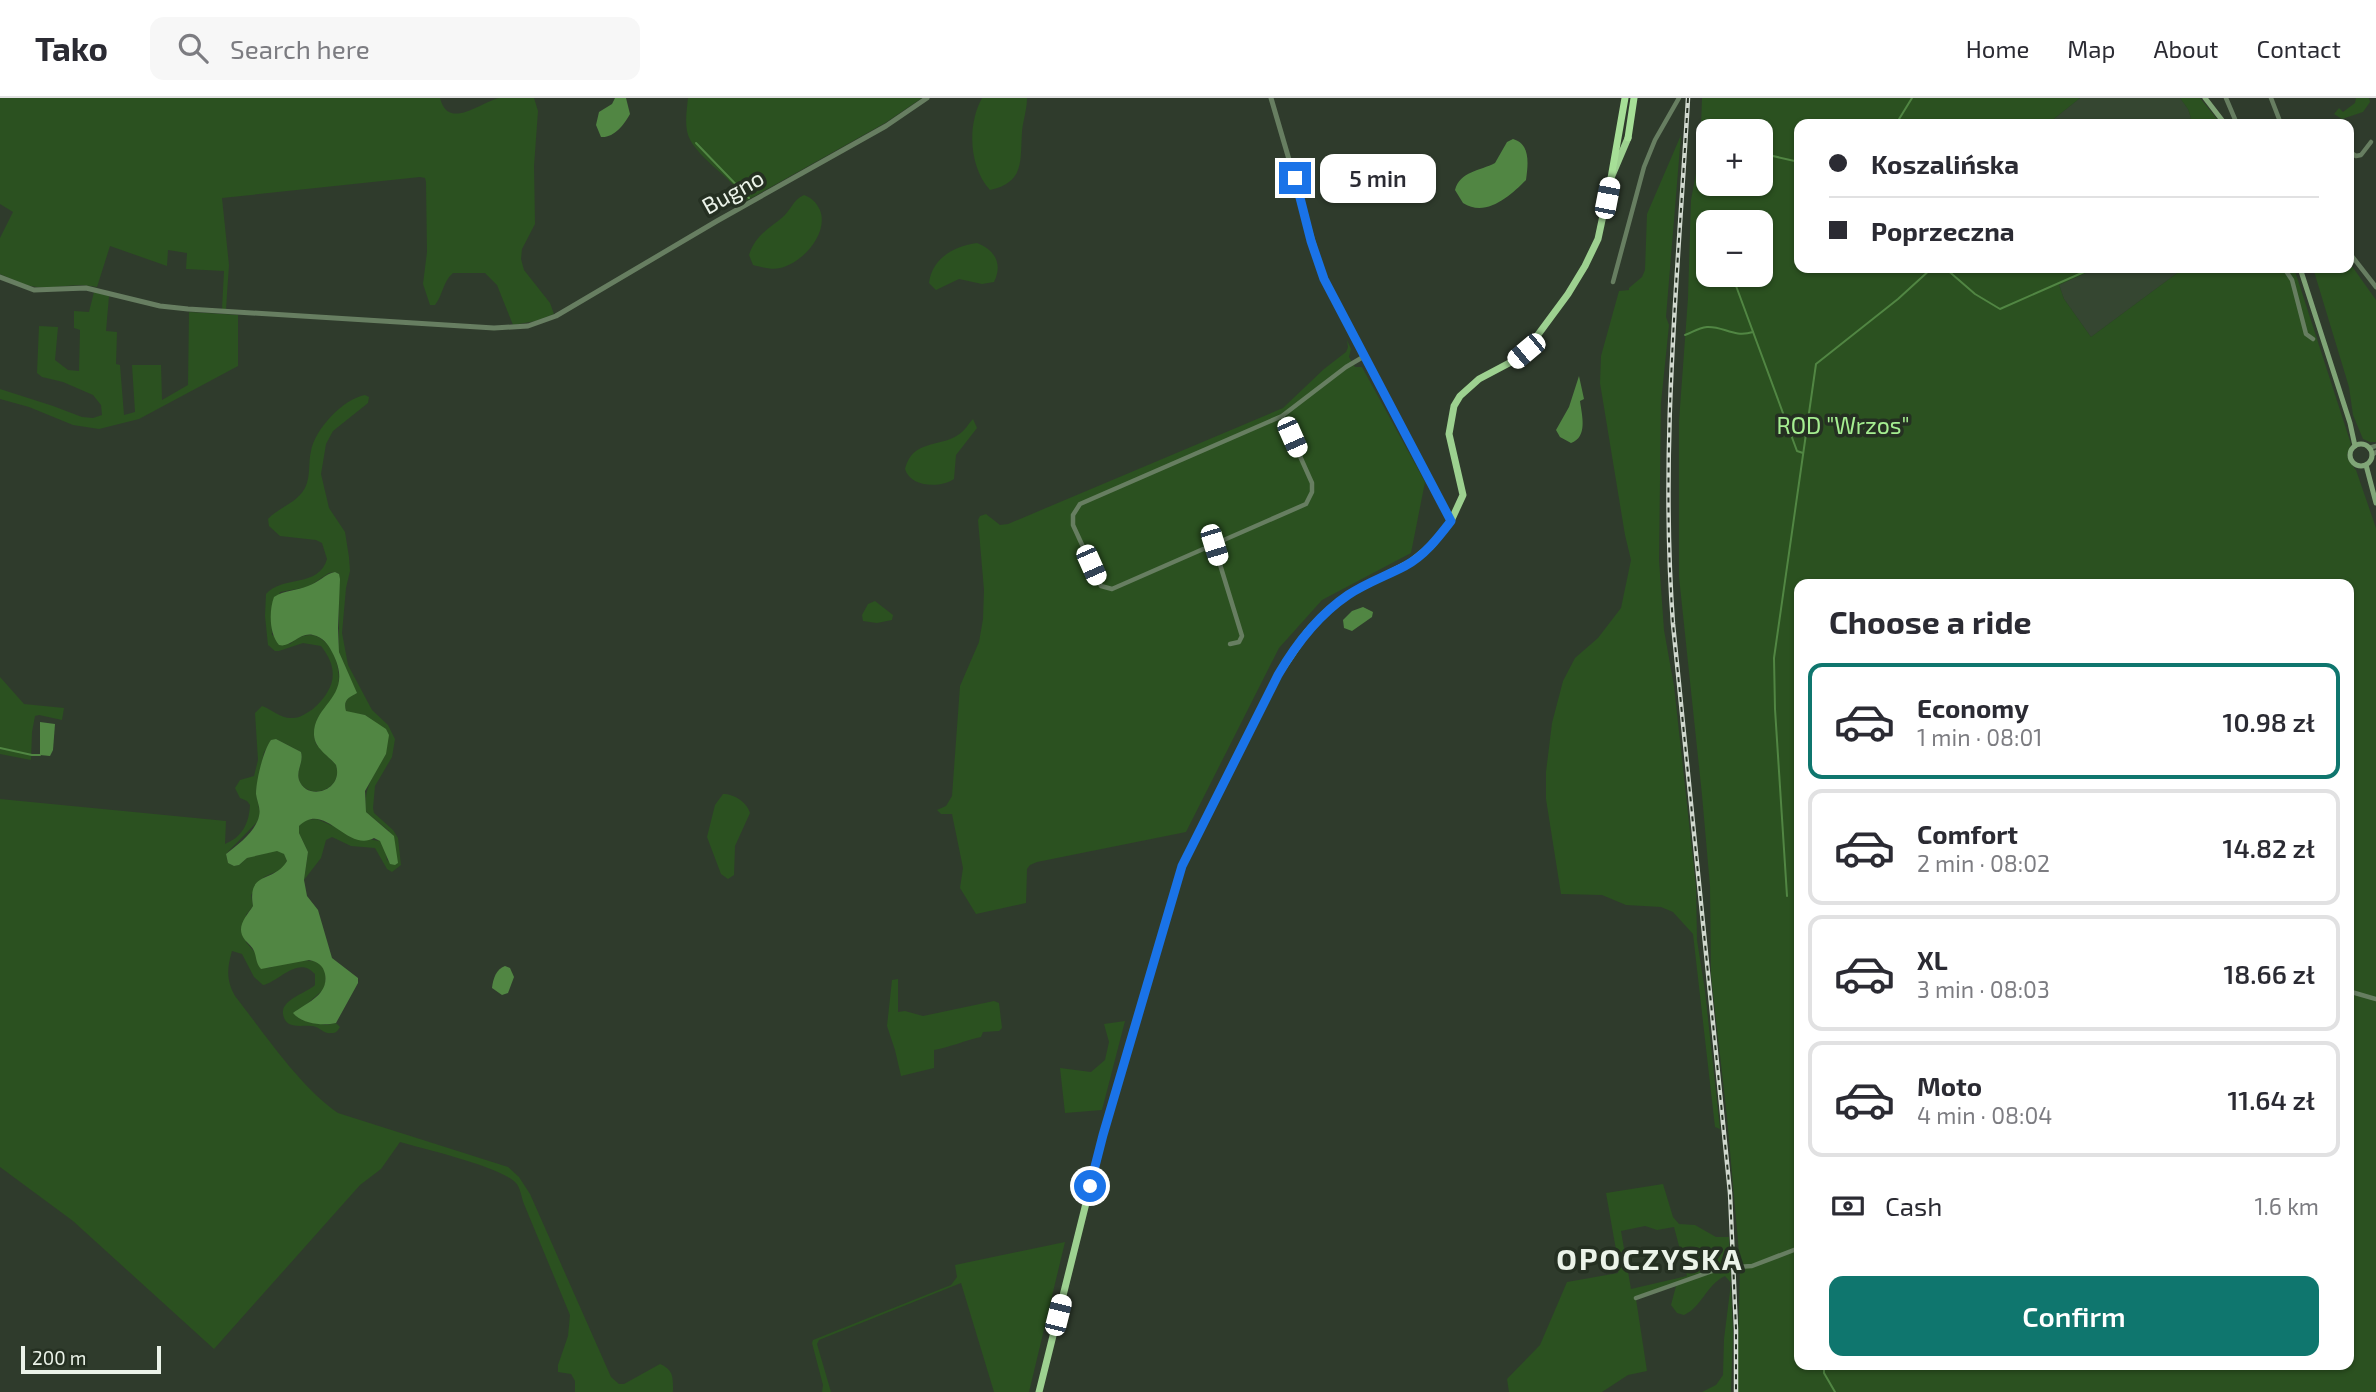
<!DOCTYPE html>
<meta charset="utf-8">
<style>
:root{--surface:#fff;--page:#f7f7f7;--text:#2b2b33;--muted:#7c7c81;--line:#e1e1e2;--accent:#0f766e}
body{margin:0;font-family:"Exo 2",sans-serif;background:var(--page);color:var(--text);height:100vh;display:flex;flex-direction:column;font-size:26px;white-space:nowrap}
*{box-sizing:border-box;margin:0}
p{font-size:23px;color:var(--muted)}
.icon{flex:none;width:38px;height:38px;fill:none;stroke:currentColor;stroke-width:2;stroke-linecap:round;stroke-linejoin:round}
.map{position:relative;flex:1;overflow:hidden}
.details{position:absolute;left:1794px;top:481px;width:560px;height:791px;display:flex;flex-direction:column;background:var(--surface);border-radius:14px;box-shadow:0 2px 5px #0004}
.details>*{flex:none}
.guide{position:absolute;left:1794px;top:21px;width:560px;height:154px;border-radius:14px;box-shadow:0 2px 5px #0004;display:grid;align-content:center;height:154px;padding:0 35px;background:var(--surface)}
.fabs{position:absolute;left:1696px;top:21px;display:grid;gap:14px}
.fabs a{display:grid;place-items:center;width:77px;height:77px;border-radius:14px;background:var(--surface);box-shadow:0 2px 5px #0004;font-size:35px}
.scale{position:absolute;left:21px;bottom:18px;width:140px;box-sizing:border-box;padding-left:7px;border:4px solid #ebf3e9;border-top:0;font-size:19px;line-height:24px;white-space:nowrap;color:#ebf3e9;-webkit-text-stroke:5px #253022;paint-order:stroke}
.end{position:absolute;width:32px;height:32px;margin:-16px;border:9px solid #1a73e8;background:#fff;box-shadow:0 0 0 4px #fff}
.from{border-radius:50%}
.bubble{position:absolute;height:49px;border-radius:14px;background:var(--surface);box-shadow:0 2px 5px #0004;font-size:23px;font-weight:600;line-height:49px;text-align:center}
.car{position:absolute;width:21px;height:42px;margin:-21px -10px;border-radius:9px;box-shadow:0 0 5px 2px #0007;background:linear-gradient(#fff 24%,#345 0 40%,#fff 0 76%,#345 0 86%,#fff 0)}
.guide b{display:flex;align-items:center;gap:24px;height:66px;font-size:26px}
.guide b+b{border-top:2px solid var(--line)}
.guide i{width:18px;height:18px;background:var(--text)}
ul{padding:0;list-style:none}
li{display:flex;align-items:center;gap:21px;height:116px;margin:0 14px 10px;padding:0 21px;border:4px solid var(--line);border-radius:14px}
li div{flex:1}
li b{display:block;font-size:26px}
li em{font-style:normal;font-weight:600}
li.on{border-color:var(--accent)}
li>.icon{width:63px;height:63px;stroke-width:1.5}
h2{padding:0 35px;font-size:32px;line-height:84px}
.pay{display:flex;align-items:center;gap:18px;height:77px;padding:0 35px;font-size:26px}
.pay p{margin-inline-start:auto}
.action{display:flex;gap:14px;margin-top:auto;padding:14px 35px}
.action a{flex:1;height:80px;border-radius:14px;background:var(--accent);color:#fff;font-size:28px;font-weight:600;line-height:80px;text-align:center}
header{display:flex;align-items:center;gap:42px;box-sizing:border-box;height:98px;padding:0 35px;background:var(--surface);border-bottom:2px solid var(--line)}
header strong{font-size:33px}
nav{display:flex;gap:38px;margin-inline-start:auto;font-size:24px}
.search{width:490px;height:63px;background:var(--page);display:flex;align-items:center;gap:18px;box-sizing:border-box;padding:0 24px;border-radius:14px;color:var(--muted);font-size:26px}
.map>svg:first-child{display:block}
.built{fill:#354631}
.green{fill:#2b5120;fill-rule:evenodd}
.water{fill:#518643}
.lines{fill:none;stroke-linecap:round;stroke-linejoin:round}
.stream{stroke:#518643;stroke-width:2}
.minor{stroke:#677e61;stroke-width:4.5}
.tertiary{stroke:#677e61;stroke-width:5}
.secondary{stroke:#80a577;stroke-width:5}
.trunk{stroke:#9dd190;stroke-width:7}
.motorway{stroke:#a6df97;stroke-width:7}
.rail-casing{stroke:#d1d9cf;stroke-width:4.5}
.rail{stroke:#253022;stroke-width:2;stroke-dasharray:5;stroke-linecap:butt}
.route{stroke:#1a73e8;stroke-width:9}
.labels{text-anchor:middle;stroke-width:7;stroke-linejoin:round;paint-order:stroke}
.street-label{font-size:23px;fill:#ebf3e9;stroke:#253022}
.park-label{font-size:23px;fill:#a5ee91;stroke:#253022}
.district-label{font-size:30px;font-weight:bold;letter-spacing:2px;fill:#ebf3e9;stroke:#253022}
</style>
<header>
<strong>Tako</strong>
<div class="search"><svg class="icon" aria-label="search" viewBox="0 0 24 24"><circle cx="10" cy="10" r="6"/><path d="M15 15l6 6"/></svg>Search here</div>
<nav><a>Home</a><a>Map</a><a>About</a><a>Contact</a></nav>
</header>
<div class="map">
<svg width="2376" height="1294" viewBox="0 0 2376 1294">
<rect width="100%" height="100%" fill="#2f3b2c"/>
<g class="built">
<path d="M2080 0H2180L2188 11 2191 20 2183 26H2052L2050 24Z"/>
<path d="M2082 170H2184L2091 239 2064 201 2059 187 2085 175Z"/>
</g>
<g class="green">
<path d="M0 0H440C448 33 481 4 499 0 509 0 523 0 534 0L538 13 534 68 535 126 522 151 521 161 524 172 550 205 554 216 536 223 513 227 497 187 485 175H453C443 183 443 197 435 207H430L423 186 427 154 426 84 425 80 420 79 222 100 229 167 226 211H222L224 173 186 171 187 155 168 152 167 168 110 148 97 189C75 184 58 191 37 189 24 188 12 181 0 176V140L13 114 0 106Z"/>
<path d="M688 0H922L885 25 746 103C734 80 691 57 687 33 685 22 687 10 688 0Z"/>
<path d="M982 0H1027C1027 12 1023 22 1022 34 1020 63 1025 84 990 92 969 69 967 27 982 0Z"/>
<path d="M1702 0H2080L2050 24 2052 26H1799V170H2082L2086 175 2059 187 2064 201 2091 239 2184 170H2294L2351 346 2347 356 2348 362 2356 372 2376 430V1294H1737L1740 1166 1727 1019 1711 877 1710 788 1702 697 1679 479V323L1688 200 1691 102 1700 54ZM1708 33H1760V86H1708ZM1708 124H1760V177H1708ZM1799 486H2348V1267H1799Z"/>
<path d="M2180 0H2200L2221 26H2183L2191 20 2188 11Z"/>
<path d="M2356 0H2369L2370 4 2363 14 2342 21 2334 16 2339 10 2343 14 2355 5Z"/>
<path d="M1681 37 1666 219 1669 227 1661 305 1659 462 1664 532 1674 588 1696 789 1697 842 1705 893 1720 1031 1715 1029 1693 836 1673 814 1661 809 1626 807 1602 797 1561 796 1546 701V674L1552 625 1563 583 1575 560 1598 540 1621 510 1631 462 1625 437 1600 285 1601 258 1619 193 1629 192V190L1642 179 1645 172 1647 116Z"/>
<path d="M804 97C812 100 816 104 820 112 829 135 803 165 780 170 772 172 761 169 753 167L749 157C756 136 769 131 784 118 792 110 793 102 804 97Z"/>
<path d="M977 145C995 152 1003 166 994 184L982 186 959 181 936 192 929 185C932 161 953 148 977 145Z"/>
<path d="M2349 164 2376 202V344H2370L2363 341 2353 317 2349 289 2313 170H2348Z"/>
<path d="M94 194 109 198 106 233 117 234 116 266 120 267 124 317 135 314 132 267H161L162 302 188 287 189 214 238 217V268L139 321 99 331 73 327 29 309 0 301V291L53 308 82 319 93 320 102 317 101 307 93 297 63 284 42 279 37 275 39 228 58 229 55 262 68 272 79 273 80 232 74 230V213L89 214Z"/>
<path d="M1347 242 1351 251 1349 259 1355 269H1362L1425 384 1411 455 1322 502 1279 550 1186 734 1037 764 1030 767 1027 771 1026 805 976 816 960 790 963 770 952 716H941L937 712 946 708 952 698 960 588 979 544 983 521 984 492 978 422 980 418 986 416 1000 427 1008 426 1283 310 1324 271 1346 254 1348 249Z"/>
<path d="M365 297 369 299 368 305 333 333 326 346 321 376 329 410 345 434 349 459 350 473 346 490 342 535 348 567 372 612 388 627 395 641 392 659 375 688 373 710 374 715 393 732 398 740 401 767 392 774 387 771 375 750 351 748 332 739 326 742 321 760 304 782 308 754 299 735V728L305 722 317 721 342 732 348 738 380 743 384 746 387 762 395 767 389 733 366 714C363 689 374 677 386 656L375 624 365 617 346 614C343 602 348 600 356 594L339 554V476L335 474 329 475 308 489 280 494C276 509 271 522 272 537L290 546C322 517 346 565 337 594 335 599 331 603 328 608 323 618 319 628 314 638L316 646 336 667C344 693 307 703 299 682 296 672 304 664 301 654L276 641 264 654 256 693 260 716 257 724 226 756 228 765 234 768 239 767 247 760 277 752 284 756 287 763 282 771 264 779 251 797 253 808 246 817V844L268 870C290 864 334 849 324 891L307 906 302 922 326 927 336 925 340 929C337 933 337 935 331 935 325 936 321 931 316 929 304 925 286 934 283 916 281 901 307 895 315 887V876C298 857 280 883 263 887L254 879 242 856 232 853C227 870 226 882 235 898 264 935 300 989 338 1015L508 1069 519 1079 530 1096 611 1279 619 1286H624L660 1266C674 1272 673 1280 673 1294H575V1283L571 1276 558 1274V1267L568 1238 570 1217 524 1106C521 1099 521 1091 516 1085 502 1069 424 1051 400 1044L381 1071 360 1087 214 1251 73 1123 0 1069V701L226 723 225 746C242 739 249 726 250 707L247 703 240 700 235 690 240 682 254 678 258 662 255 615 262 608C273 612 281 621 293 620 300 620 307 615 313 611 335 591 340 572 321 548L303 545 279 553H275L268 547 265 518 266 496C283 477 319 490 327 461L322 445 316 442 280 438 269 428 268 421C279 409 296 406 305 390 311 378 308 365 311 353 315 331 343 301 365 297Z"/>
<path d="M973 321 977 330 956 357 954 381C941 390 911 390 905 371 913 341 938 350 958 337 965 333 968 326 973 321Z"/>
<path d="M875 503 893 517 892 522 877 525 863 523 862 517 868 506Z"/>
<path d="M0 579 24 606 64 610 62 622 39 617 35 618 32 634 31 662 0 656Z"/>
<path d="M723 696C734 696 747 704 750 715L735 748 734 777 728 781 721 776 707 739 715 707Z"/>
<path d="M898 881V914L905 913 923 918 994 903 999 905 1002 930 999 933 983 934 981 939C963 943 951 949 934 952V970L901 978 895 952 887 928 892 882Z"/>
<path d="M1125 923 1102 1012 1065 1015 1060 970 1091 974 1105 962 1109 944 1104 926Z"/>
<path d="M1663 1086 1673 1119 1679 1126 1695 1127 1716 1139H1729L1733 1236 1731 1294H1702L1716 1287 1723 1277 1724 1241 1731 1185 1725 1178C1706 1187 1702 1209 1684 1217L1677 1215 1671 1207 1676 1188 1636 1201 1647 1273 1628 1277 1602 1294H1509L1507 1281 1540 1247 1567 1184 1618 1175 1619 1169 1606 1095ZM1645 1128 1657 1132 1674 1129 1687 1178 1631 1191 1621 1133Z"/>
<path d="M1065 1144 1029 1294H994L961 1185 819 1242 817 1246 831 1294H822L823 1287 812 1245 813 1242 951 1187 957 1179 955 1167Z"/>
</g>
<g class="water">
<path d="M615 0H626L630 16C624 27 614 40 601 39L596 27 599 14 612 6Z"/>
<path d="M1513 41C1531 46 1528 67 1526 82 1510 98 1486 120 1463 105L1455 92C1460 73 1480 73 1495 65L1507 44Z"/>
<path d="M1579 278 1584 301 1580 303C1582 318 1588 339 1571 345L1560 339 1556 332 1569 309Z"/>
<path d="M335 474 339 476 340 481 338 530 339 554 357 595C348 600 343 602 346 613L365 617 386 631 389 637 386 656 365 693 366 714 394 738 398 765 395 767 390 766 380 743 374 740C347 755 325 702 299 728V735L308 754 304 782 307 798 318 812 332 860 358 880V885L336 925C323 928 302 926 293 915 306 905 329 897 325 876 323 867 318 864 309 862L261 871C255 864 257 858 253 851 252 849 247 844 245 842 235 829 246 819 253 808 247 772 273 786 287 763L284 756 277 753 247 760 239 767 234 768 228 765 226 756C238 747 256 733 259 718 261 710 257 704 256 696 256 683 263 653 271 642L276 641 301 654C304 664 296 672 299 682 307 704 344 693 336 667 328 657 315 651 314 637 313 605 356 599 332 554 328 546 323 539 313 537 298 534 292 550 279 547 269 536 269 512 274 499 284 492 297 493 308 488 318 485 325 476 335 474Z"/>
<path d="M1363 509 1373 514 1372 519 1352 533 1344 530 1343 522 1352 513Z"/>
<path d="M40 624 55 626 53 652 50 658 40 657Z"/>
<path d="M505 868 510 870 514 879 508 895 502 897 492 890C493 881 496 871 505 868Z"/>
</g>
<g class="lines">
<g class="stream">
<path d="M1896 26 1912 0"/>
<path d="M696 45 749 100"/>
<path d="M1698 47 1708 46"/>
<path d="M1760 55 1799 64"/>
<path d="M1945 170 1975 196 2000 211 2093 170"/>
<path d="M1732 177 1797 353 1803 355"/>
<path d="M1685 237C1693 234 1698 230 1707 229 1724 228 1733 240 1753 234"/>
<path d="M0 650 32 657H40"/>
<path d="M1787 798 1775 611 1774 560 1816 266 1898 201 1932 170"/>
<path d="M1824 1267V1275L1835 1294"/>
</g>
<g class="minor">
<path d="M2226 0 2237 26"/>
<path d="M2271 0 2281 26"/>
<path d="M2348 53 2356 58 2361 57 2371 44"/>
<path d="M2348 153 2376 189"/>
<path d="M2284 170 2292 182 2306 236 2313 241"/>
<path d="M1613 184 1644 69 1655 42 1679 0"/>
<path d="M1282 318 1312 385V394L1306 406 1112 491 1101 488 1073 427V417L1080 406 1282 318 1346 269 1363 259"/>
<path d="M2369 350 2376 348"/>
<path d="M2372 357 2376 354"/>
<path d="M1214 447 1242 538 1239 544 1230 546"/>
<path d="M2348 893 2376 901"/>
<path d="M1636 1200 1721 1170 1752 1168 1799 1150"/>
</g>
<g class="tertiary">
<path d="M1271 0 1324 181 1451 423"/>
<path d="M0 179 34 192 86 190 160 208 188 211 494 230 528 228 556 218 717 123 886 28 927 0"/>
</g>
<g class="secondary">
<path d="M2205 0 2225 26"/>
<path d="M2300 170 2350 325 2355 348"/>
<circle cx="2361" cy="357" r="11"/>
<path d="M2366 367 2376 405"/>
</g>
<path class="trunk" d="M1039 1294 1103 1037 1182 768 1278 577 1307 534 1324 516 1349 496 1411 464 1432 447 1451 423 1463 397 1449 336 1454 308 1460 298 1479 281 1513 263 1526 253 1568 196 1585 168 1598 141 1611 80 1628 40"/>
<g class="motorway">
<path d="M1628 40 1634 0"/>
<path d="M1611 80 1625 0"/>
</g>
<defs>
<path id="rail" d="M1688 0C1678 176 1660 350 1673 526L1730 1095 1736 1231V1294"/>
</defs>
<use href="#rail" class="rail-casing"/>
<use href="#rail" class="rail"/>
</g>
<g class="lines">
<path class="route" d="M1090 1088 1103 1037 1182 768 1278 577C1296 546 1317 518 1348 497 1366 485 1386 478 1405 468 1424 458 1438 440 1451 423L1324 181 1311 143 1295 80"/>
</g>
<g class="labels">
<g class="street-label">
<text transform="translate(733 94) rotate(-29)" y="8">Bugno</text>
</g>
<g class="park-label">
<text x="1843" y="336">ROD "Wrzos"</text>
</g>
<g class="district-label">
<text x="1650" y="1172">OPOCZYSKA</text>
</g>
</g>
</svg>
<div class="fabs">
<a>+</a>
<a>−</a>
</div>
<div class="scale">200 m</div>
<i class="end from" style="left:1090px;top:1088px"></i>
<i class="end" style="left:1295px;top:80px"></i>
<div class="bubble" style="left:1320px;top:56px;width:116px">5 min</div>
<i class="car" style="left:1607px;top:100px;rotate:11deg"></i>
<i class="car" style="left:1526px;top:253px;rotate:230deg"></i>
<i class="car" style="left:1292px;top:339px;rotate:156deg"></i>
<i class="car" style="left:1214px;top:447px;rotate:163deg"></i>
<i class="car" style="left:1091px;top:467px;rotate:156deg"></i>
<i class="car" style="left:1058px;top:1217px;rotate:14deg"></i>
<div class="guide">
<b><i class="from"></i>Koszalińska</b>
<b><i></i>Poprzeczna</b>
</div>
<section class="details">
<h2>Choose a ride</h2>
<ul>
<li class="on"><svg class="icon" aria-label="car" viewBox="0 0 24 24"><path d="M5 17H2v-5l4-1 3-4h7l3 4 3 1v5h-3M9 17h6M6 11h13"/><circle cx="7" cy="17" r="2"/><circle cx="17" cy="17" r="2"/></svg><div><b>Economy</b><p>1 min · 08:01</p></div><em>10.98 zł</em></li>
<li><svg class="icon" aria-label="car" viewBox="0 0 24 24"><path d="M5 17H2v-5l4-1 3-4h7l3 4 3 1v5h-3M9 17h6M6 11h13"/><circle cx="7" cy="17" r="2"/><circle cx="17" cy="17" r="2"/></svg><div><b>Comfort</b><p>2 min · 08:02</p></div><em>14.82 zł</em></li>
<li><svg class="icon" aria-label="car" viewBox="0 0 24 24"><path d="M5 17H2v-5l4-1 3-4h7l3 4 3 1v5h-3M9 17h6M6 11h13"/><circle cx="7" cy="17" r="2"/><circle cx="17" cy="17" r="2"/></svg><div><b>XL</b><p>3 min · 08:03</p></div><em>18.66 zł</em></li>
<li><svg class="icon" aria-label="car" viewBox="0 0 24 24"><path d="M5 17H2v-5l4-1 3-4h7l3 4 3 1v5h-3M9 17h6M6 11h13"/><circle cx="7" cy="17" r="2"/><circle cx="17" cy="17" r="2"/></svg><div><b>Moto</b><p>4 min · 08:04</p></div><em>11.64 zł</em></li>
</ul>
<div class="pay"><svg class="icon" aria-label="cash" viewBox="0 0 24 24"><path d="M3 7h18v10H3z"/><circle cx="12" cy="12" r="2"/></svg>Cash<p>1.6 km</p></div>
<div class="action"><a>Confirm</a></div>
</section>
</div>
